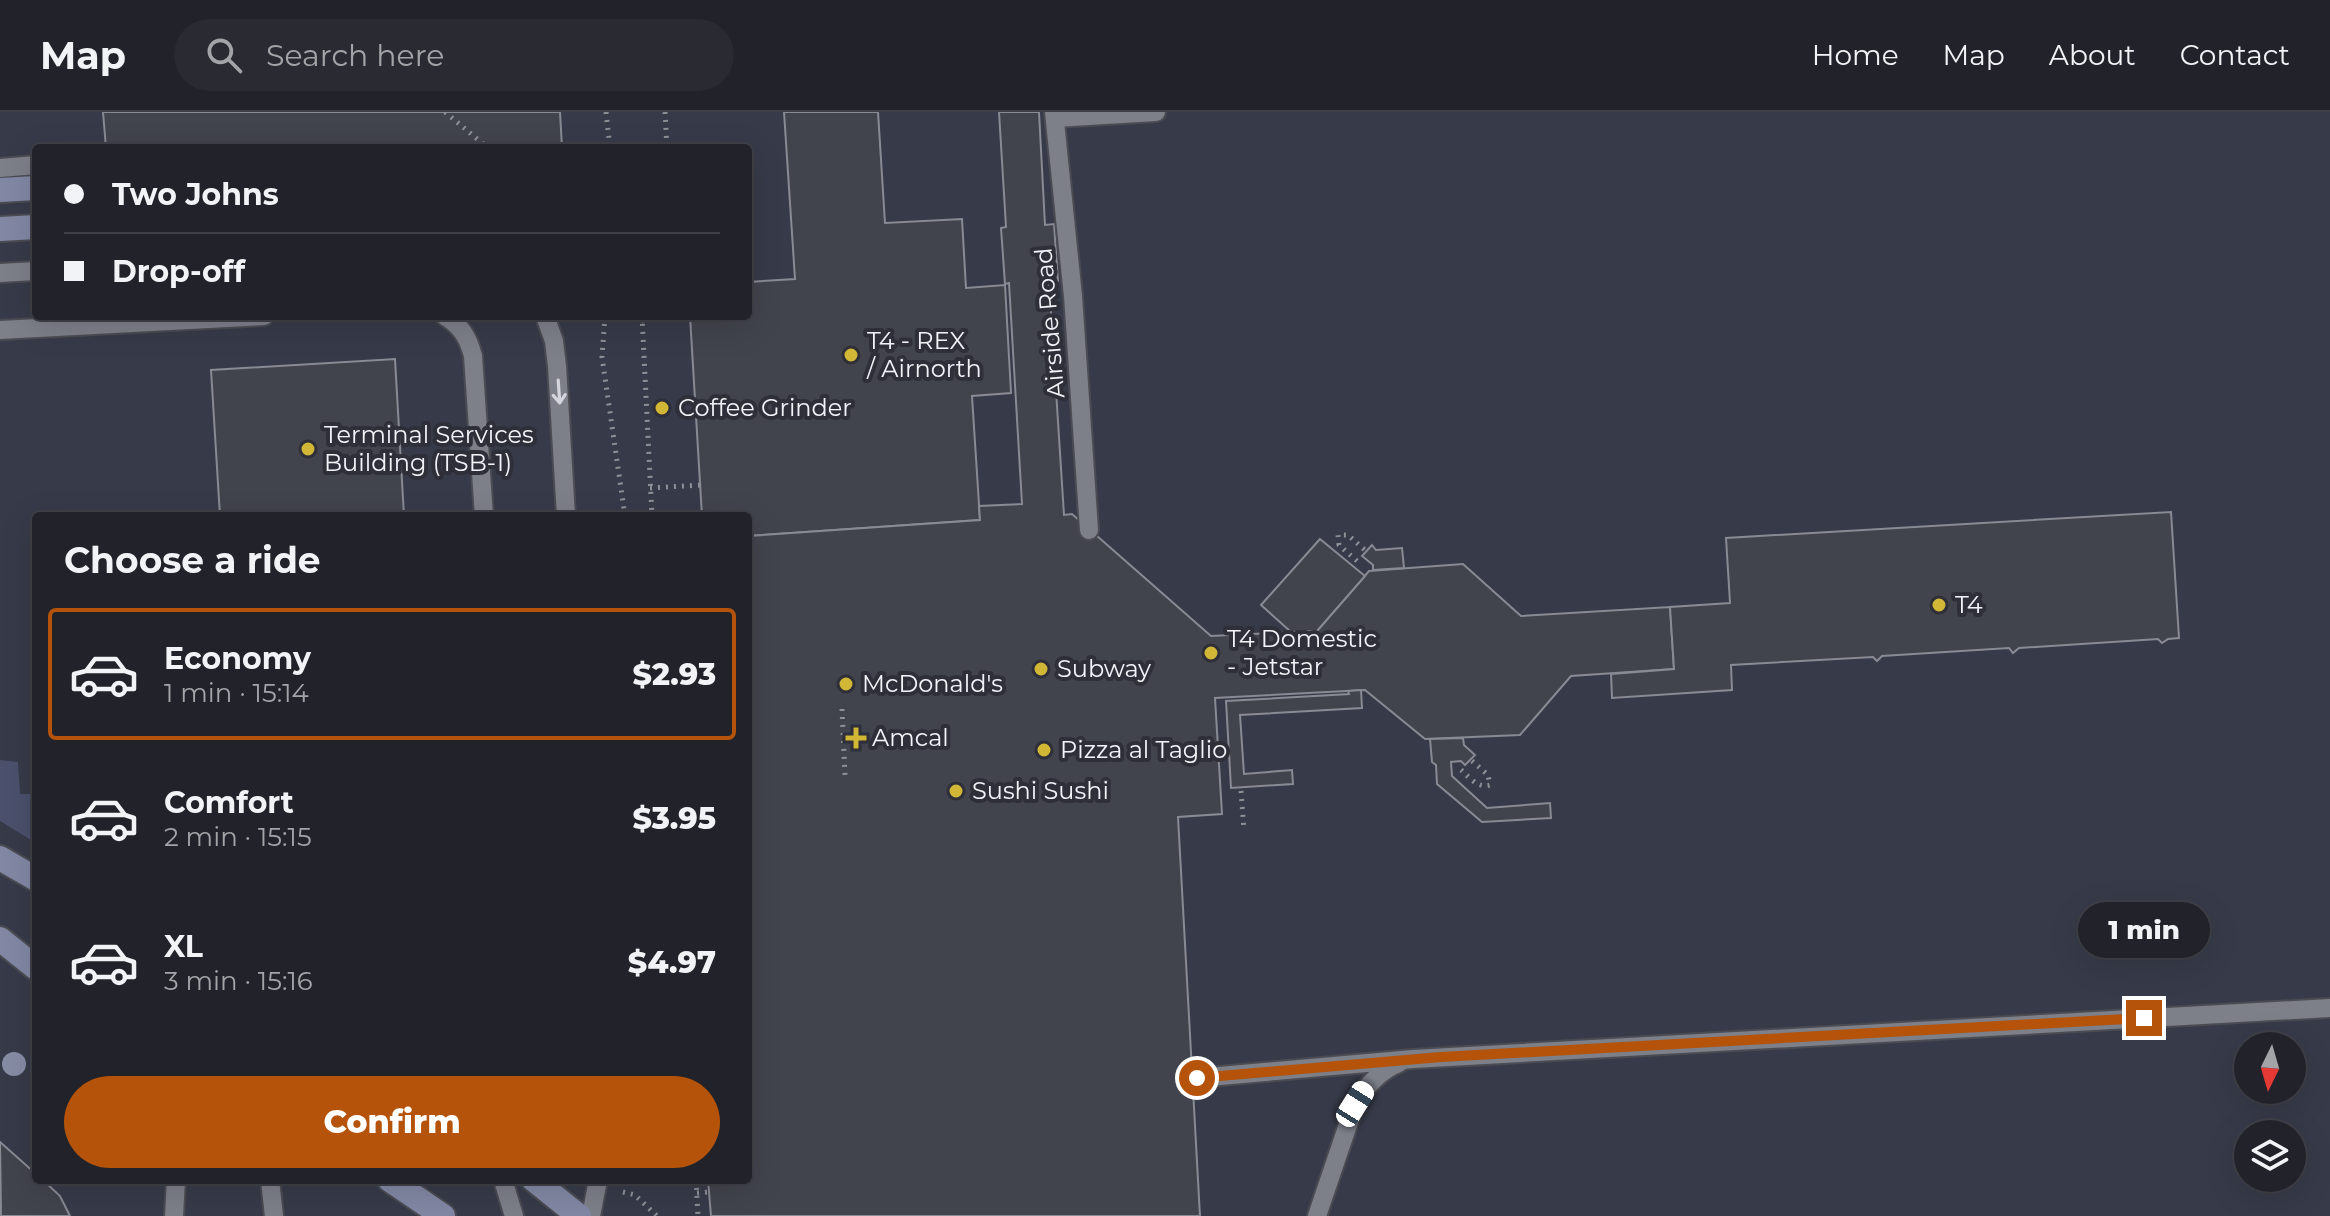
<!DOCTYPE html>
<meta charset="utf-8">
<style>
:root{--surface:#22232a;--page:#2a2b32;--text:#f1f3f6;--muted:#a2a4a8;--line:#3f4047;--accent:#b45309}
body{margin:0;font-family:Montserrat,sans-serif;background:var(--page);color:var(--text);height:100vh;display:flex;flex-direction:column;font-size:30px;white-space:nowrap}
*{box-sizing:border-box;margin:0}
p{font-size:26px;color:var(--muted)}
.icon{flex:none;width:44px;height:44px;fill:none;stroke:currentColor;stroke-width:2;stroke-linecap:round;stroke-linejoin:round}
.map{position:relative;flex:1;overflow:hidden}
.panel{position:absolute;left:32px;top:400px;width:720px;height:672px;display:flex;flex-direction:column;background:var(--surface);border-radius:8px;box-shadow:0 8px 32px #0002,0 0 0 2px var(--line)}
.panel>*{flex:none}
.guide{position:absolute;left:32px;top:32px;width:720px;height:176px;border-radius:8px;box-shadow:0 8px 32px #0002,0 0 0 2px var(--line);display:grid;align-content:center;height:176px;padding:0 32px;background:var(--surface)}
.needle{width:52px;rotate:185deg}
.controls{position:absolute;left:2234px;top:920px;display:grid;gap:16px}
.controls a{display:grid;place-items:center;width:72px;height:72px;border-radius:50%;background:var(--surface);box-shadow:0 8px 32px #0002,0 0 0 2px var(--line);font-size:40px}
.end{position:absolute;width:36px;height:36px;margin:-18px;border:10px solid #b45309;background:#fff;box-shadow:0 0 0 4px #fff}
.from{border-radius:50%}
.bubble{position:absolute;height:56px;border-radius:28px;background:var(--surface);box-shadow:0 8px 32px #0002,0 0 0 2px var(--line);font-size:26px;font-weight:800;line-height:56px;text-align:center}
.car{position:absolute;width:24px;height:48px;margin:-24px -12px;border-radius:10px;box-shadow:0 0 6px 2px #0007;background:linear-gradient(#fff 24%,#345 0 40%,#fff 0 76%,#345 0 86%,#fff 0)}
.guide b{display:flex;align-items:center;gap:28px;height:76px;font-size:30px}
.guide b+b{border-top:2px solid var(--line)}
.guide i{width:20px;height:20px;background:var(--text)}
ul{padding:0;list-style:none}
li{display:flex;align-items:center;gap:24px;height:132px;margin:0 16px 12px;padding:0 16px;border:4px solid transparent;border-radius:8px}
li div{flex:1}
li b{display:block;font-size:30px}
li em{font-style:normal;font-weight:800}
li.selected{border-color:var(--accent)}
li>.icon{width:72px;height:72px;stroke-width:1.5}
h2{padding:0 32px;font-size:36px;line-height:96px}
.action{display:flex;gap:16px;margin-top:auto;padding:16px 32px}
.action a{flex:1;height:92px;border-radius:48px;background:var(--accent);color:#fff;font-size:32px;font-weight:800;line-height:92px;text-align:center}
header{display:flex;align-items:center;gap:48px;box-sizing:border-box;height:112px;padding:0 40px;background:var(--surface);border-bottom:2px solid var(--line)}
header strong{font-size:38px}
nav{display:flex;gap:44px;margin-inline-start:auto;font-size:28px}
.search{width:560px;height:72px;background:var(--page);display:flex;align-items:center;gap:20px;box-sizing:border-box;padding:0 28px;border-radius:44px;color:var(--muted);font-size:30px}
.map>svg:first-child{display:block}
.built{fill:#373a48;fill-rule:evenodd}
.green{fill:#4b506c}
.building{fill:#42444d;stroke:#888a94;stroke-width:2}
.lines{fill:none;stroke-linecap:round;stroke-linejoin:round}
.lane-casing{stroke:#4b4c53;stroke-width:22}
.secondary-casing{stroke:#4b4c53;stroke-width:28}
.path{stroke:#8e9097;stroke-width:5;stroke-dasharray:2 6;stroke-linecap:butt}
.lane{stroke:#7d7f89;stroke-width:18}
.secondary{stroke:#8287a4;stroke-width:24}
.tree{fill:#878ca5}
.oneway{stroke:#d4d6dc}
.route{stroke:#b45309;stroke-width:10}
.poi-dot{fill:#d2b736;stroke:#2e2f38;stroke-width:3}
.labels{text-anchor:middle;stroke-width:8;stroke-linejoin:round;paint-order:stroke}
.street-label{font-size:24px;fill:#f1f3f8;stroke:#2e2f38}
.poi-label{font-size:24px;fill:#f1f3f8;stroke:#2e2f38;text-anchor:start}
</style>
<header>
<strong>Map</strong>
<div class="search"><svg class="icon" aria-label="search" viewBox="0 0 24 24"><circle cx="10" cy="10" r="6"/><path d="M15 15l6 6"/></svg>Search here</div>
<nav><a>Home</a><a>Map</a><a>About</a><a>Contact</a></nav>
</header>
<div class="map">
<svg width="2330" height="1104" viewBox="0 0 2330 1104">
<rect width="100%" height="100%" fill="#2e2f38"/>
<path class="built" d="M0 0H2330V1104H0ZM36 36H748V204H36ZM36 404H748V1068H36ZM2248 934H2292V978H2248ZM2248 1022H2292V1066H2248Z"/>
<path class="green" d="M0 648 18 650 20 682H36V731L0 709Z"/>
<g class="building">
<path d="M103 0H560L562 36H106Z"/>
<path d="M784 0H878L885 111 962 107 966 176 1005 173 1011 281 972 284 980 408 748 424V404H702L690 204H748V170L795 167Z"/>
<path d="M999 0H1039L1045 113 1054 112 1058 169H1049L1064 403 1072 402 1211 524 1317 519 1369 459 1463 452 1521 504 1670 495 1674 557 1571 564 1520 623 1425 627 1365 578 1215 586 1222 702 1178 705 1200 1104H711L708 1068H748V424L980 408 979 394 1022 392 1009 171 1005 172 1001 116 1006 115Z"/>
<path d="M395 247 404 404H220L211 258Z"/>
<path d="M2171 400 2179 526 2168 527 2162 531 2158 527 2019 536 2013 541 2009 536 1882 544 1877 549 1873 545 1731 553 1732 578 1612 586 1611 562 1674 557 1670 495 1730 491 1726 426Z"/>
<path d="M1320 427 1365 464 1317 519 1291 520 1261 493Z"/>
<path d="M1372 433 1376 438 1402 436 1404 456 1373 458V453L1362 444Z"/>
<path d="M1361 578 1362 596 1240 603 1244 662 1292 658 1293 672 1231 676 1226 589 1349 582 1348 579Z"/>
<path d="M1463 626 1464 633 1475 643 1465 653 1461 649 1451 650 1452 664 1487 696 1550 691 1551 706 1482 710 1437 672 1436 653 1432 650 1430 627Z"/>
<path d="M0 1030 36 1062V1068H43L60 1084 70 1104H1Z"/>
</g>
<g class="lines">
<defs>
<g id="lane">
<path d="M1054 0 1073 184 1089 418"/>
<path d="M1055 6 1156 0"/>
<path d="M0 56 36 53"/>
<path d="M0 161 36 159"/>
<path d="M445 204C461 214 468 225 473 244L484 404"/>
<path d="M545 204 554 229 557 254 566 404"/>
<path d="M0 218 264 204"/>
<path d="M1197 966 1413 947 2330 896"/>
<path d="M270 1068 274 1104"/>
<path d="M503 1068 514 1104"/>
<path d="M174 1104 176 1068"/>
<path d="M591 1104 598 1068"/>
<path d="M1317 1104 1355 992C1366 974 1379 959 1399 951"/>
</g>
<g id="secondary">
<path d="M0 78 36 76"/>
<path d="M0 117 36 115"/>
<path d="M0 746 36 767"/>
<path d="M0 827 36 856"/>
<path d="M390 1068 443 1104"/>
<path d="M534 1068 579 1104"/>
</g>
</defs>
<use href="#lane" class="lane-casing"/>
<use href="#secondary" class="secondary-casing"/>
<g class="path">
<path d="M445 0 488 36"/>
<path d="M606 0 610 36"/>
<path d="M665 0 667 36"/>
<path d="M605 204 602 245 625 404"/>
<path d="M642 204 652 404"/>
<path d="M642 208 690 205"/>
<path d="M650 376 701 373"/>
<path d="M1357 449 1339 433 1338 423H1348L1366 439"/>
<path d="M842 597 845 663"/>
<path d="M1461 658C1469 665 1478 677 1490 673L1488 663 1471 648"/>
<path d="M1241 679 1244 718"/>
<path d="M696 1068 698 1104"/>
<path d="M623 1080 635 1083 657 1104"/>
<path d="M697 1081 709 1080"/>
</g>
<use href="#lane" class="lane"/>
<use href="#secondary" class="secondary"/>
</g>
<circle class="tree" cx="14" cy="952" r="12"/>
<defs><path id="oneway-shaft" d="M-6 0H5M1.5-3L5.5 0L1.5 3" fill="none" stroke-width="1.6" stroke-linecap="round" stroke-linejoin="round" transform="scale(2)"/></defs>
<use class="oneway" href="#oneway-shaft" transform="translate(559 280) rotate(86)"/>
<g class="lines">
<path class="route" d="M1197 966 1441 945 2144 906"/>
</g>
<g class="poi-dot">
<circle cx="851" cy="243" r="8"/>
<circle cx="662" cy="296" r="8"/>
<circle cx="308" cy="337" r="8"/>
<circle cx="1939" cy="493" r="8"/>
<circle cx="1211" cy="541" r="8"/>
<circle cx="1041" cy="557" r="8"/>
<circle cx="846" cy="572" r="8"/>
<path d="M852 614h8v8h8v8h-8v8h-8v-8h-8v-8h8z"/>
<circle cx="1044" cy="638" r="8"/>
<circle cx="956" cy="679" r="8"/>
</g>
<g class="labels">
<g class="street-label">
<text transform="translate(1050 211) rotate(-95)" y="8">Airside Road</text>
</g>
<g class="poi-label">
<text x="867" y="237">T4 - REX<tspan x="867" dy="28">/ Airnorth</tspan></text>
<text x="678" y="304">Coffee Grinder</text>
<text x="324" y="331">Terminal Services<tspan x="324" dy="28">Building (TSB-1)</tspan></text>
<text x="1955" y="501">T4</text>
<text x="1227" y="535">T4 Domestic<tspan x="1227" dy="28">- Jetstar</tspan></text>
<text x="1057" y="565">Subway</text>
<text x="862" y="580">McDonald's</text>
<text x="872" y="634">Amcal</text>
<text x="1060" y="646">Pizza al Taglio</text>
<text x="972" y="687">Sushi Sushi</text>
</g>
</g>
</svg>
<div class="controls">
<a><svg class="needle" viewBox="-14 -14 28 28"><path d="M0-13l5 13h-10z" fill="#e53935"/><path d="M0 13l5-13h-10z" fill="#a2a4a8"/></svg></a>
<a><svg class="icon" aria-label="layers" viewBox="0 0 24 24"><path d="M12 4l9 5-9 5-9-5zM3 14l9 5 9-5"/></svg></a>
</div>
<i class="end from" style="left:1197px;top:966px"></i>
<i class="end" style="left:2144px;top:906px"></i>
<div class="bubble" style="left:2078px;top:790px;width:132px">1 min</div>
<i class="car" style="left:1355px;top:992px;rotate:32deg"></i>
<div class="guide">
<b><i class="from"></i>Two Johns</b>
<b><i></i>Drop-off</b>
</div>
<section class="panel">
<h2>Choose a ride</h2>
<ul>
<li class="selected"><svg class="icon" aria-label="car" viewBox="0 0 24 24"><path d="M5 17H2v-5l4-1 3-4h7l3 4 3 1v5h-3M9 17h6M6 11h13"/><circle cx="7" cy="17" r="2"/><circle cx="17" cy="17" r="2"/></svg><div><b>Economy</b><p>1 min · 15:14</p></div><em>$2.93</em></li>
<li><svg class="icon" aria-label="car" viewBox="0 0 24 24"><path d="M5 17H2v-5l4-1 3-4h7l3 4 3 1v5h-3M9 17h6M6 11h13"/><circle cx="7" cy="17" r="2"/><circle cx="17" cy="17" r="2"/></svg><div><b>Comfort</b><p>2 min · 15:15</p></div><em>$3.95</em></li>
<li><svg class="icon" aria-label="car" viewBox="0 0 24 24"><path d="M5 17H2v-5l4-1 3-4h7l3 4 3 1v5h-3M9 17h6M6 11h13"/><circle cx="7" cy="17" r="2"/><circle cx="17" cy="17" r="2"/></svg><div><b>XL</b><p>3 min · 15:16</p></div><em>$4.97</em></li>
</ul>
<div class="action"><a>Confirm</a></div>
</section>
</div>
